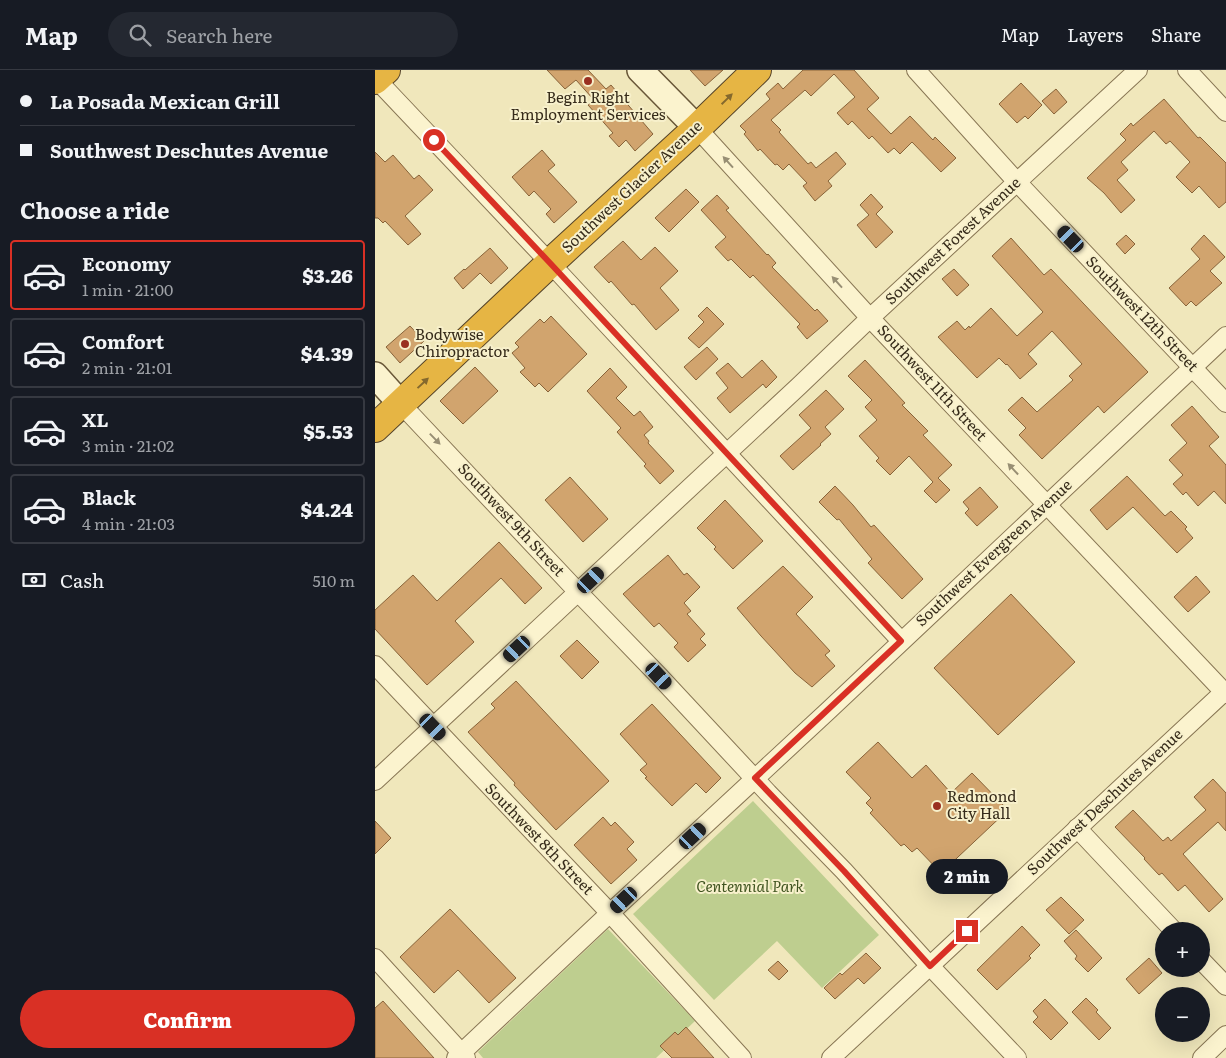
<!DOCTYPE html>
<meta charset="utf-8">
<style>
:root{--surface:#171b24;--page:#242831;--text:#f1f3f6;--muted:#9ea1a6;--line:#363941;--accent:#d93025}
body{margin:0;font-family:Literata,serif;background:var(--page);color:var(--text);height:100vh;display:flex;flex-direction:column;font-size:19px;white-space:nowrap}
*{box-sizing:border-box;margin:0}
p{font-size:16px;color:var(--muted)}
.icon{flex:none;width:28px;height:28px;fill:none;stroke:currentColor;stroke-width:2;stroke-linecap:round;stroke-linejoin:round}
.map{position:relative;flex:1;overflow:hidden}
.panel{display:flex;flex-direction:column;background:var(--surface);width:375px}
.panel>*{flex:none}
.guide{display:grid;align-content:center;height:110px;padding:0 20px;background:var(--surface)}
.fabs{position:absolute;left:780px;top:852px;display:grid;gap:10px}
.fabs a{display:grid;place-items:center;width:55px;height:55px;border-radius:50%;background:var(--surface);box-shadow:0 5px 20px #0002;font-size:25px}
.end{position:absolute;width:22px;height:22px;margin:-11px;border:6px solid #d93025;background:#fff;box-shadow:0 0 0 2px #fff}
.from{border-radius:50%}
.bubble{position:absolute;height:35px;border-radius:18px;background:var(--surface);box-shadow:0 5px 20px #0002;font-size:16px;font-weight:800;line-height:35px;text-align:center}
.car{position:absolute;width:15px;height:30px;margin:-15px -8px;border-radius:6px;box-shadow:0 0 4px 1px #0007;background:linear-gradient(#222 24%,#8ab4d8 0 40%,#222 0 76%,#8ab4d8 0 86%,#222 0)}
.guide b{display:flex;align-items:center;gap:18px;height:48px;font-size:19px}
.guide b+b{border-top:1px solid var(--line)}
.guide i{width:12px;height:12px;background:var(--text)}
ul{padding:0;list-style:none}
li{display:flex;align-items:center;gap:15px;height:70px;margin:0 10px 8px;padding:0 10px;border:2px solid var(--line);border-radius:5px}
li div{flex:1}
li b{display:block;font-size:19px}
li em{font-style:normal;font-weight:800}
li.on{border-color:var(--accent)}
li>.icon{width:45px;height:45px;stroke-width:1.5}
h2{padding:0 20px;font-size:22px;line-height:60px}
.pay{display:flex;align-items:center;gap:12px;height:55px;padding:0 20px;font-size:19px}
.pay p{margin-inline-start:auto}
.action{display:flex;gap:10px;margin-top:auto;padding:10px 20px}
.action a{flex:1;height:58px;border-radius:30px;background:var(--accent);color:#fff;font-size:20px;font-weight:800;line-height:58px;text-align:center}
header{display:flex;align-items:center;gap:30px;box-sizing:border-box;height:70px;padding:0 25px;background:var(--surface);border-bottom:1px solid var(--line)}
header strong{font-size:24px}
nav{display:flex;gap:28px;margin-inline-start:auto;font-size:18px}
.search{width:350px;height:45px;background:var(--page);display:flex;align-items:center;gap:12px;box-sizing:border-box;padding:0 18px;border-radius:28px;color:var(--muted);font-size:19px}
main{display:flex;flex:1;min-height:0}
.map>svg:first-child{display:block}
.green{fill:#bece8f}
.building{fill:#d1a46e;stroke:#886339}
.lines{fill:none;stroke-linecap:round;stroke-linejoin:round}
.street-casing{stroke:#887654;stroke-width:20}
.secondary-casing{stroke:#695738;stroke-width:28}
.highway-casing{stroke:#554329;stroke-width:30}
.street{stroke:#fbf3ce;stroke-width:18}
.secondary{stroke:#fbf3ce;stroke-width:25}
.highway{stroke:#e6b544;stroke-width:28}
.oneway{fill:#85692d}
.oneway2{fill:#988f74}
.route{stroke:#d93025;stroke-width:6}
.poi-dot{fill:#9a3021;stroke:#f7f0cb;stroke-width:2}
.labels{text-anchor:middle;stroke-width:4;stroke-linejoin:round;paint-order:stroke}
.poi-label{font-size:15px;fill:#362b1a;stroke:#f7f0cb;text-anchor:start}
.street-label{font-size:15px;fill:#362b1a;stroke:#f7f0cb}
.park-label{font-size:15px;font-style:italic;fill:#3f531f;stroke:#f7f0cb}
</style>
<header>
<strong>Map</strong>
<div class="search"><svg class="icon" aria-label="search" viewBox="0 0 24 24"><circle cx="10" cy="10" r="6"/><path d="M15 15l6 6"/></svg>Search here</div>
<nav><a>Map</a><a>Layers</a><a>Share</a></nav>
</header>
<main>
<section class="panel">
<div class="guide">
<b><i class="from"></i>La Posada Mexican Grill</b>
<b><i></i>Southwest Deschutes Avenue</b>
</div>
<h2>Choose a ride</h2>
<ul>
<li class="on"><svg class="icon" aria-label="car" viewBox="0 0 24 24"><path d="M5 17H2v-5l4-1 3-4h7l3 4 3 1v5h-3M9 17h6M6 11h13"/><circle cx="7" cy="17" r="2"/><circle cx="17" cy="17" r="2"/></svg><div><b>Economy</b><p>1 min · 21:00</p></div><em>$3.26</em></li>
<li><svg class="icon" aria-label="car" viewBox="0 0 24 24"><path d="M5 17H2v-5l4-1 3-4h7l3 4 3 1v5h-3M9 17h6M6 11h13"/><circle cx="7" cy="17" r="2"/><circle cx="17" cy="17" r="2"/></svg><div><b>Comfort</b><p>2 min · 21:01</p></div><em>$4.39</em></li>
<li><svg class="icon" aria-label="car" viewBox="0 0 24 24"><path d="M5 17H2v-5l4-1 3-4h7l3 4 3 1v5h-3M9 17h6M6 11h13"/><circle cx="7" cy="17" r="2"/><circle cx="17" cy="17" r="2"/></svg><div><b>XL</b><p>3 min · 21:02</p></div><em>$5.53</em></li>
<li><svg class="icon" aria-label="car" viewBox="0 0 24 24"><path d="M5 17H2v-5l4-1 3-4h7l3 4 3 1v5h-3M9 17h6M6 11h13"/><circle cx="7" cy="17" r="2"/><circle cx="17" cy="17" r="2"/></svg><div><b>Black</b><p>4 min · 21:03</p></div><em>$4.24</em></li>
</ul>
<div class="pay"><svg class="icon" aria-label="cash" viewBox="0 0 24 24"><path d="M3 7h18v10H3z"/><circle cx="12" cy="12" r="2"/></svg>Cash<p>510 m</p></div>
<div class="action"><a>Confirm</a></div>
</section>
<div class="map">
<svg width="851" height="988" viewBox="0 0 851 988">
<rect width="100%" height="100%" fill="#f0e7bb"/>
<g class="green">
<path d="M378 731 504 865 447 918 402 871 339 930 258 844Z"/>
<path d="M233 859 320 951 281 988H108L103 982Z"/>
</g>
<g class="building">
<path d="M172 0H213L231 19 236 15 278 64 260 81 251 70 244 77 234 66 238 63 213 35 219 30 201 10 190 19Z"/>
<path d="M315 0H348L330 16Z"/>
<path d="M428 0H479L504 28 492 39 516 64 535 46 558 70 560 67 581 88 566 102 537 72 525 84 519 78 513 83 497 66 494 69 477 51 473 55 462 43 480 27 459 4 436 26 430 20 396 50 406 60 404 62 433 94 436 92 441 98 461 82 471 94 453 111 457 116 440 131 428 116 432 113 414 94 408 100 402 94 400 95 385 79 383 81 369 64 371 62 365 56 395 29 391 24 403 13 408 19Z"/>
<path d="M646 13 667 35 653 49 650 46 642 53 624 34Z"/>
<path d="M681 19 692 32 679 44 667 31Z"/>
<path d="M789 29 823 68 825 67 851 93V132L844 138 824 116 817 123 801 107 815 92 795 71 791 74 779 61 746 92 753 100 742 110 760 130 746 143 729 123 712 108 751 70 745 64 756 53 758 56Z"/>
<path d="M167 80 180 95 173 101 202 132 179 153 171 144 176 139 159 121 154 126 137 107Z"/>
<path d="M0 82 10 92 18 85 39 109 44 105 58 120 30 146 46 164 33 175 10 151 8 153 3 148H0Z"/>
<path d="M311 119 324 132 294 162 280 148Z"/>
<path d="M496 124 508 137 501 144 518 162 501 178 482 155 494 145 485 135Z"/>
<path d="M342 125 354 138 351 140 392 185 393 184 401 193 397 197 440 241 442 239 453 251 432 269 422 257 425 254 378 205 375 208 356 189 353 191 340 177 351 167 326 140Z"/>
<path d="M751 165 760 174 750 184 741 174Z"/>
<path d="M829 165 850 187 835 201 847 213 821 236 816 231 811 236 794 218 825 189 816 179Z"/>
<path d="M636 168 669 205 676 199 773 302 729 343 723 336 667 389 644 365 651 358 633 340 647 327 662 342 698 310 694 306 707 294 677 261 653 284 662 294 645 309 632 294 631 295 624 288 602 308 563 267 582 251 590 260 594 256 595 258 616 238 642 266 668 242 617 186Z"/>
<path d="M248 171 266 190 280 177 303 201 285 218 304 240 281 260 259 234 257 235 236 211 234 213 219 197Z"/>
<path d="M115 178 133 198 116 214 105 203 88 219 79 208 89 199 90 200Z"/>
<path d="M579 199 594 215 582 226 567 209Z"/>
<path d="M332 237 349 254 324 278 313 268 329 252 323 246Z"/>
<path d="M176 246 212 284 173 322 164 313 160 317 145 302 150 298 137 283 144 277 140 273 165 249 169 253Z"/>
<path d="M35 256 49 271 25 293 11 277Z"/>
<path d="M332 277 343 289 321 310 309 297Z"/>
<path d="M387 290 402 307 391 318 388 314 355 343 342 328 353 318 341 303 353 293 367 308Z"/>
<path d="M490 290 530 333 527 335 553 361 548 365 577 395 563 408 575 420 561 433 549 421 558 412 534 386 515 405 501 391 504 388 484 366 502 350 490 337 497 330 473 306Z"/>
<path d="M100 297 123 321 88 354 65 331Z"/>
<path d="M235 298 252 317 241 328 259 346 265 341 278 357 269 365 274 371 273 373 299 401 285 414 269 396 271 394 242 362 246 358 212 321Z"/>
<path d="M451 320 469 339 450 357 456 364 445 374 446 375 418 400 405 386 436 358 424 345Z"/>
<path d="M817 336 844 367 834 376 851 395V434L839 421 823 436 811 422 808 425 798 414 808 405 794 390 812 373 796 355Z"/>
<path d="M752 406 790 446 796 441 812 457 810 459 818 468 802 483 758 437 732 460 715 440Z"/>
<path d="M195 407 233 449 208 472 170 430Z"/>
<path d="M460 416 478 435 496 457 499 455 548 509 527 529 493 493 497 489 464 449 462 450 444 432Z"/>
<path d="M605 417 623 437 602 456 590 443 594 439 588 432Z"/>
<path d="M350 430 388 471 358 499 339 479 341 477 322 458Z"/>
<path d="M124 472 167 518 150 534 126 508 80 551 99 572 52 615 0 559V540L38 505 62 531Z"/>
<path d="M293 485 309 505 312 503 325 517 309 533 316 541 312 544 330 564 325 569 331 575 313 592 299 577 303 573 284 553 279 557 248 524Z"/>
<path d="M408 496 438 527 421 544 455 581 450 585 460 596 437 617 420 603 386 566 362 538Z"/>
<path d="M821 506 835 522 813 542 799 527Z"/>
<path d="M636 524 700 592 623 665 559 598Z"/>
<path d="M202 570 224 592 207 609 185 586Z"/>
<path d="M141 611 234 711 181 760 139 715 140 713 93 662 120 638 116 634Z"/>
<path d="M277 634 346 708 331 723 321 713 297 736 270 708 272 707 265 700 272 694 245 664Z"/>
<path d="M503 672 537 708 551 695 576 723 597 703 633 740 566 803 542 778 537 782 529 774 526 776 495 743 498 740 491 733 496 728 471 702Z"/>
<path d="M838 709 851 723V761L843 752 808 784 848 829 834 842 810 815 803 821 787 803 784 805 769 789 770 788 740 757 758 740 788 771 793 767 796 771 831 740 819 727Z"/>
<path d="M228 747 236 756 240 752 259 772 252 779 262 790 236 814 199 775Z"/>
<path d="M0 751 16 768 0 784Z"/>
<path d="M686 827 709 850 694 864 671 840Z"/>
<path d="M75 839 141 908 114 933 83 900 59 923 25 887Z"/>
<path d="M647 856 665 875 654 886 656 888 622 920 602 900Z"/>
<path d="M701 860 727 888 713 902 700 889 702 886 689 871Z"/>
<path d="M491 883 506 898 489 914 483 908 460 929 449 918 465 903 467 905Z"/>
<path d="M774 888 787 903 764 924 751 909Z"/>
<path d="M403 891 413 901 404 910 393 900Z"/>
<path d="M711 928 723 940 721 942 736 958 724 970 697 942Z"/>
<path d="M670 929 693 953 676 970 658 952 663 947 658 941Z"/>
<path d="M8 931 59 988H0V938Z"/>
<path d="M311 957 339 988H297L285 976 300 962 303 965Z"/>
</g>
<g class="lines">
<defs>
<g id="street">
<path d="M541 0 642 112 851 333"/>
<path d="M812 0 851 42"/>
<path d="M1 9 175 193 526 571"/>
<path d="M322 58 495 248 851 624"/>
<path d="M26 334 203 522 284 606 393 723 469 801 555 896 642 988"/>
<path d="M0 595 235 843 367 988"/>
<path d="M0 711 424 316 495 248 763 0"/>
<path d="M702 758 799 861"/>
<path d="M0 888 91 988"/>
<path d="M826 890 851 916"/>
<path d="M81 988 235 843 454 640 851 266"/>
<path d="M456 988 851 620"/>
<path d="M827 988 851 965"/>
</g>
<g id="secondary">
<path d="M265 0 322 58"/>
<path d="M0 305 26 334"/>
</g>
<g id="highway">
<path d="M0 10 11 0"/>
<path d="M0 358 175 193 322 58 382 0"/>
</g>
</defs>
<use href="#street" class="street-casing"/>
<use href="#secondary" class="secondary-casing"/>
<use href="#highway" class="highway-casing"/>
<use href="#street" class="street"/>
<use href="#secondary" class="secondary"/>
<use href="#highway" class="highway"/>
</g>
<defs><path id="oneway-solid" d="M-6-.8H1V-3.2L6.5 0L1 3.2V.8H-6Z" transform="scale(1.25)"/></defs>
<g class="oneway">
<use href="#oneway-solid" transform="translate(352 29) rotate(-44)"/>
<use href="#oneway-solid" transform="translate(48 313) rotate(-43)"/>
</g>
<g class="oneway2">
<use href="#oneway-solid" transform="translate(353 92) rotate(-132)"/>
<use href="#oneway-solid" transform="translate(462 212) rotate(-132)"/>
<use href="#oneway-solid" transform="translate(60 369) rotate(46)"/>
<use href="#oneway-solid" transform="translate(638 399) rotate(-133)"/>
</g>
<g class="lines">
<path class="route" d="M59 70 175 193 526 571 380 708 469 801 555 896 592 861"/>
</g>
<g class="poi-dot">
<circle cx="213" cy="11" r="5"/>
<circle cx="30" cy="274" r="5"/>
<circle cx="562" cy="736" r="5"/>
</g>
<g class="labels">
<g class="poi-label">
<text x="213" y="33" text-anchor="middle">Begin Right<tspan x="213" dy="17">Employment Services</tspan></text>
<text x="40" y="270">Bodywise<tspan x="40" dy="17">Chiropractor</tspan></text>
<text x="572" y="732">Redmond<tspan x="572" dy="17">City Hall</tspan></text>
</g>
<g class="street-label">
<text transform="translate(257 117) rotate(-43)" y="5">Southwest Glacier Avenue</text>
<text transform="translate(578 171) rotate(-43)" y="5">Southwest Forest Avenue</text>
<text transform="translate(767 244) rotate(46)" y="5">Southwest 12th Street</text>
<text transform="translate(557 313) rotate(47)" y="5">Southwest 11th Street</text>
<text transform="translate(136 450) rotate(47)" y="5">Southwest 9th Street</text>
<text transform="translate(619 483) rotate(-43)" y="5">Southwest Evergreen Avenue</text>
<text transform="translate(730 732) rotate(-43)" y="5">Southwest Deschutes Avenue</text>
<text transform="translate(164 769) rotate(46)" y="5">Southwest 8th Street</text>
</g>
<g class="park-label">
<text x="375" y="822">Centennial Park</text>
</g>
</g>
</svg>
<div class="fabs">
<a>+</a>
<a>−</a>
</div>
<i class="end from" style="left:59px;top:70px"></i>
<i class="end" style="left:592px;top:861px"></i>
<div class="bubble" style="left:551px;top:789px;width:82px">2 min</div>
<i class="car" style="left:696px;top:169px;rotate:316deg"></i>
<i class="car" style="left:216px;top:510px;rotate:47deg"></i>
<i class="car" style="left:142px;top:579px;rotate:227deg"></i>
<i class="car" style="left:284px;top:606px;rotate:137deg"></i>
<i class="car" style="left:58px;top:657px;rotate:136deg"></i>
<i class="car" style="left:318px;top:766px;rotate:47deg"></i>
<i class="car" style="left:249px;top:830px;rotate:227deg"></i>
</div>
</main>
